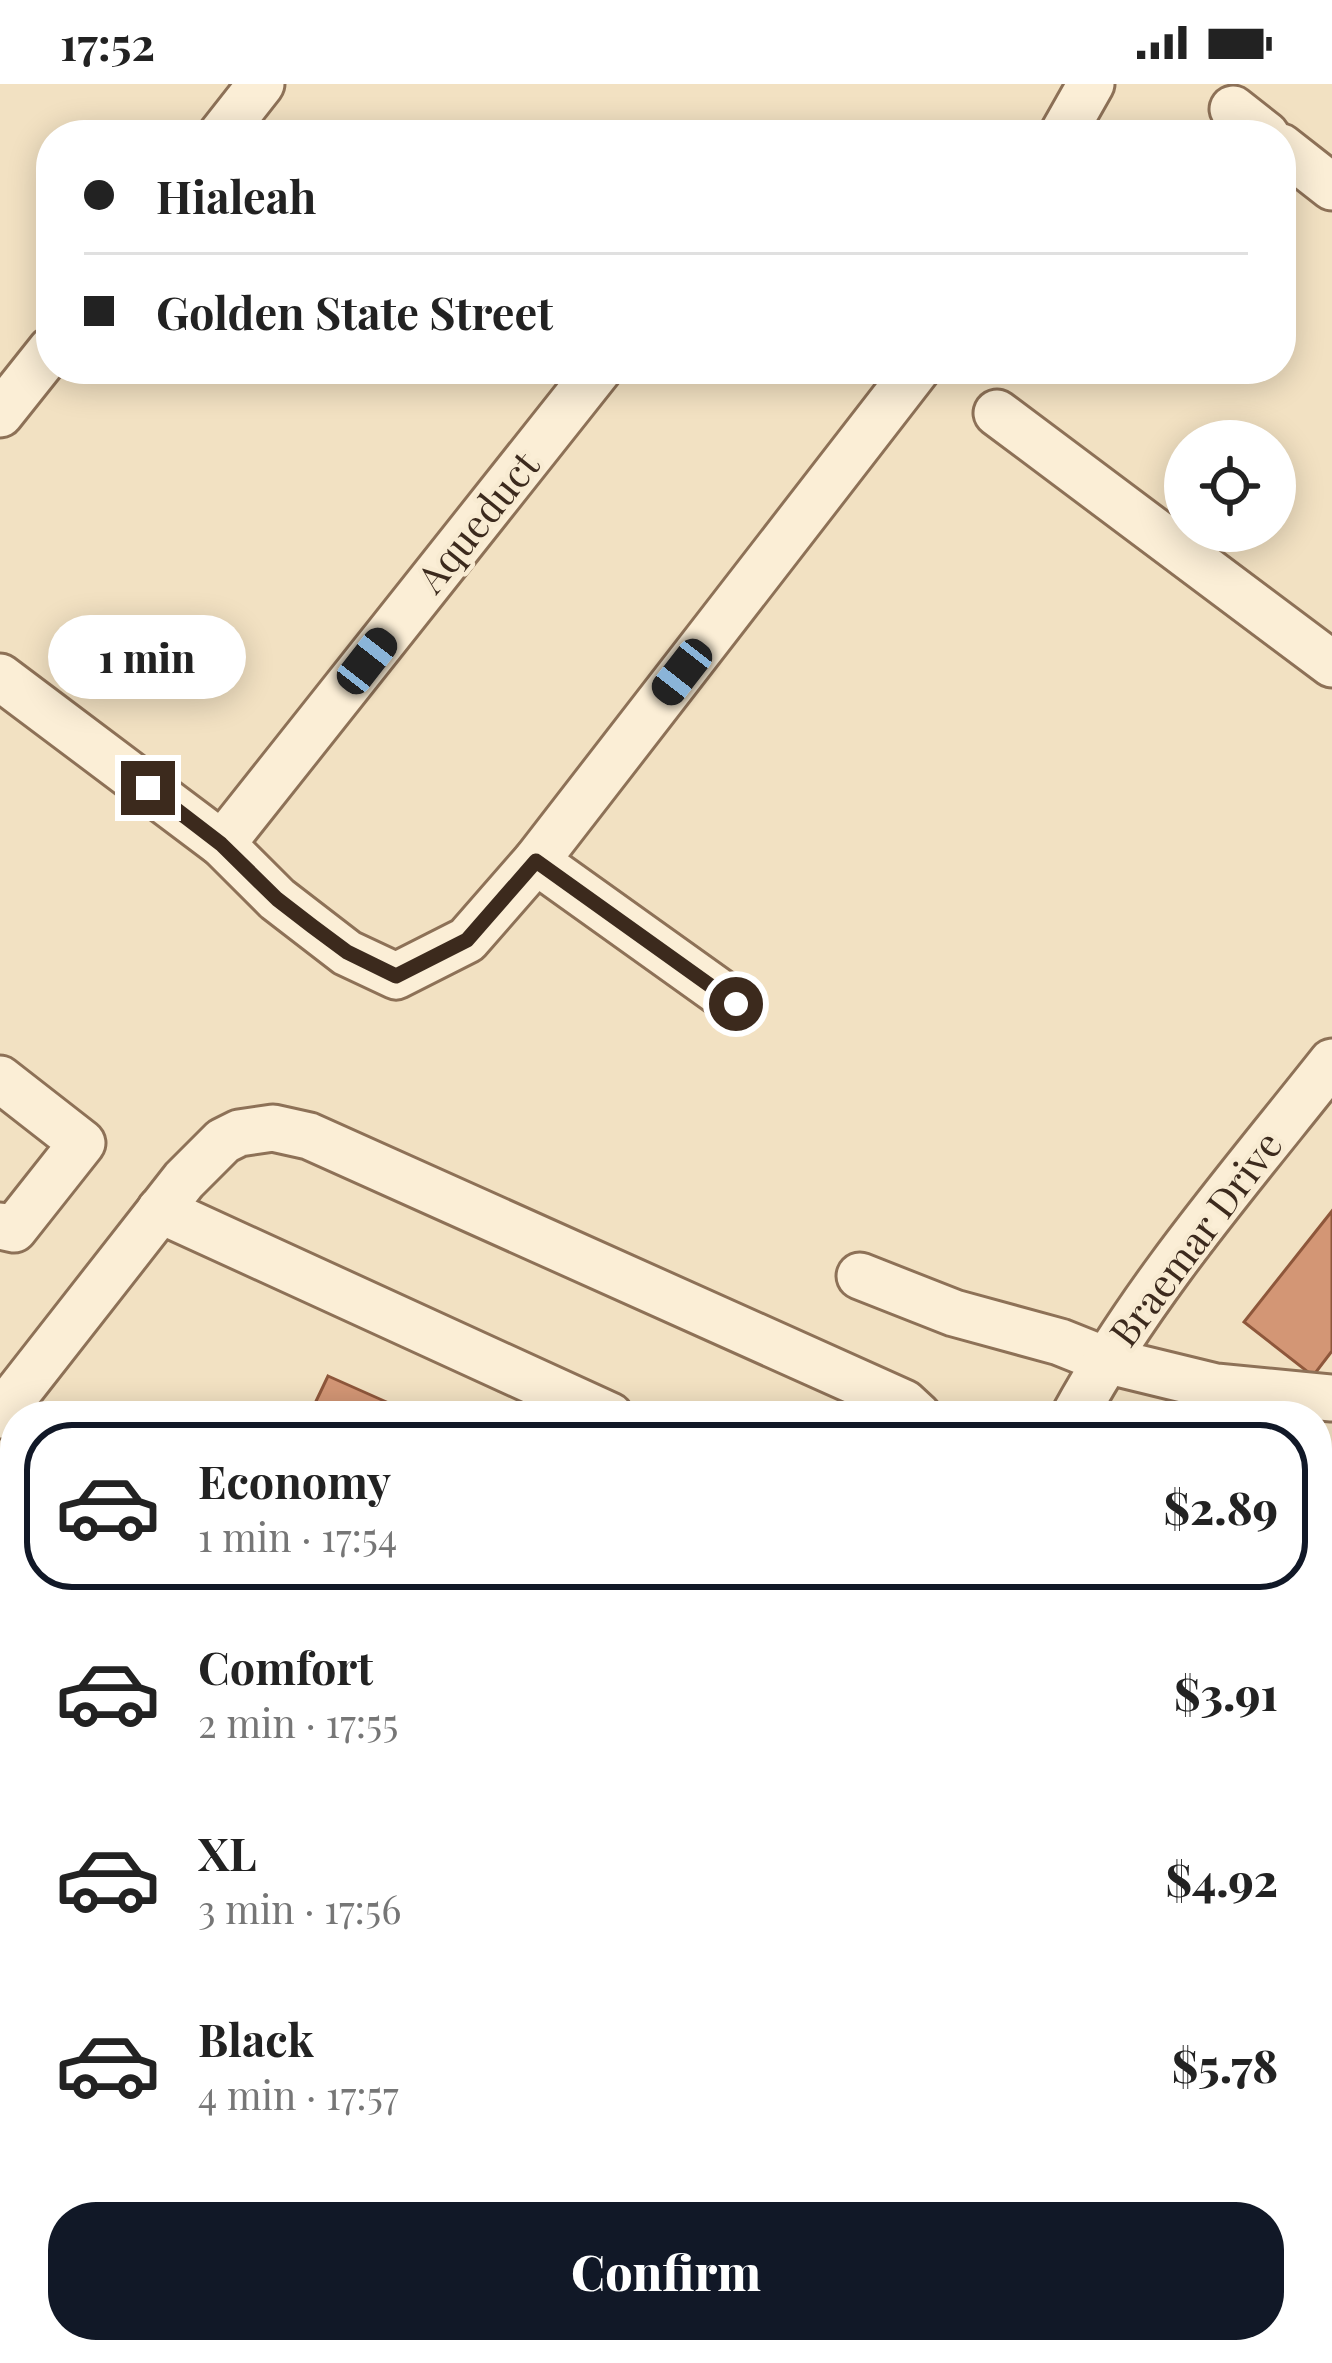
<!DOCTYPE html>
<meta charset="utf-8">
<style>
:root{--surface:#fff;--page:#f2f2f2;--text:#222;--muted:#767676;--line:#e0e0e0;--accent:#111827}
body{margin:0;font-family:"Playfair Display",serif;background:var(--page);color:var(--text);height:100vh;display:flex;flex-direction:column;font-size:45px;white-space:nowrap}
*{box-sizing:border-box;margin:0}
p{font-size:39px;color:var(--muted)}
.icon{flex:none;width:66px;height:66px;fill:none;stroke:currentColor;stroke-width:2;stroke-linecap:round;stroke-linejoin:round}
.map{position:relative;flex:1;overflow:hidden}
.drawer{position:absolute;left:0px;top:1317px;width:1332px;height:963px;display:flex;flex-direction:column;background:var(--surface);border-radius:48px 48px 0 0;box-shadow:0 6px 30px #0003}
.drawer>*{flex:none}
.top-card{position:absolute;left:36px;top:36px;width:1260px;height:264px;border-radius:48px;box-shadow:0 6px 30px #0003;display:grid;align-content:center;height:264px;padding:0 48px;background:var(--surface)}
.controls{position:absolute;left:1164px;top:336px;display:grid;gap:24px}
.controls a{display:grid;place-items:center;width:132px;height:132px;border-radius:50%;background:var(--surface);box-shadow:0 6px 30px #0003;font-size:60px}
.end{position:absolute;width:54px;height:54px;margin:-27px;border:15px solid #3c2a1d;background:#fff;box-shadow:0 0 0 6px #fff}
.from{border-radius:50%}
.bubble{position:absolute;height:84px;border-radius:42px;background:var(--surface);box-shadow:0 6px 30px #0003;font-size:39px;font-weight:800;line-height:84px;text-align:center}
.car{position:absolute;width:36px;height:72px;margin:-36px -18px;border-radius:15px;box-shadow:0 0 9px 3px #0007;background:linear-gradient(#222 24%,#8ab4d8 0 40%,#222 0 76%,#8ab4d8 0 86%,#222 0)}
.top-card b{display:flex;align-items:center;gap:42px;height:114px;font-size:45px}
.top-card b+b{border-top:3px solid var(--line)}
.top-card i{width:30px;height:30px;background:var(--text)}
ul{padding:21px 0 0;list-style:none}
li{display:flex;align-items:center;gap:36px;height:168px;margin:0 24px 18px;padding:0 24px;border:6px solid transparent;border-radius:48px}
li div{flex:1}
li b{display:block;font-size:45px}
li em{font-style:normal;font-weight:800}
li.current{border-color:var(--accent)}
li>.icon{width:108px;height:108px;stroke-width:1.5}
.cta{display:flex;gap:24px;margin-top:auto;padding:24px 48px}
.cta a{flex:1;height:138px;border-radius:48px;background:var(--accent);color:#fff;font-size:48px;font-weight:800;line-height:138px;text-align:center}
.status{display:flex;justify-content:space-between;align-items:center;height:84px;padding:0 60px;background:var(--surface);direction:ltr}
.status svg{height:33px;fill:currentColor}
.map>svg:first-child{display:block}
.green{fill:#cdd195}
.building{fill:#d39675;stroke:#8e573b;stroke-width:3}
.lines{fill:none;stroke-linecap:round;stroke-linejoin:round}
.minor-casing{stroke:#8d7157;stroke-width:51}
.major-casing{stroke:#5a3f2c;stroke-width:63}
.path{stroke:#8d7157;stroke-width:8;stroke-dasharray:9 6;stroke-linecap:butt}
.minor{stroke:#fbeed6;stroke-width:45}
.major{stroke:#f7d497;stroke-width:57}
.route{stroke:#3c2a1d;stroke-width:15}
.labels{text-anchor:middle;stroke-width:9;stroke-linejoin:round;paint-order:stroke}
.street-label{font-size:39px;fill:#3c2a1d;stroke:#f8ebd2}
</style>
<div class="status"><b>17:52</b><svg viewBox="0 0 49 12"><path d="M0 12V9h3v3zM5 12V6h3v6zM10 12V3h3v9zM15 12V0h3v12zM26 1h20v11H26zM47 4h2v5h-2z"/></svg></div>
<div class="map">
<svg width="1332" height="2279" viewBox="0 0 1332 2279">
<rect width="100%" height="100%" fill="#f2e1c2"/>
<g class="green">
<path d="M0 1756 15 1764V1972L0 1970Z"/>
<path d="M1317 2181 1332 2184V2279H836L839 2265H1317Z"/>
</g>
<g class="building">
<path d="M1332 1127V1267L1313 1292 1244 1238Z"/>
<path d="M328 1292 418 1332H309Z"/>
</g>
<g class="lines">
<defs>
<g id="minor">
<path d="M1233 25 1266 51"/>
<path d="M221 51 261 0"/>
<path d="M1062 51 1091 0"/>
<path d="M1281 63 1332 103"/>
<path d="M997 329 1332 580"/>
<path d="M0 330 51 266"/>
<path d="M0 593 222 760 277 815 347 869 396 892 467 856 536 777 917 285"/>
<path d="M222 760 599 285"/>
<path d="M536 777 736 920"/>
<path d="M0 995 82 1059 14 1145 0 1142"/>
<path d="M160 1126 610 1332"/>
<path d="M860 1192 954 1229 1060 1258 1105 1276 1216 1303 1332 1314"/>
<path d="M0 1331 184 1096 223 1057 239 1049 273 1044 309 1052 904 1319 918 1332"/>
<path d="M1074 1332C1145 1203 1241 1093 1332 978"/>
<path d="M1317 1451 1332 1454"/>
<path d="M1317 1670 1332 1602"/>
<path d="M1317 1877 1332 1880"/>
</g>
<g id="major">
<path d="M0 1566 15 1572"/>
<path d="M0 1668 15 1674"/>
<path d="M1317 2013 1332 2017"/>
<path d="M1317 2109 1332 2112"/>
</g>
</defs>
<use href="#minor" class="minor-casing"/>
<use href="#major" class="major-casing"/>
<g class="path">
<path d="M242 2265 252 2279"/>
<path d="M465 2265 480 2279"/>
<path d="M923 2265 930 2279"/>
<path d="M156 2279 171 2275 188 2265"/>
<path d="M308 2279 350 2265"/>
</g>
<use href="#minor" class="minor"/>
<use href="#major" class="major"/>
</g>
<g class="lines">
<path class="route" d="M148 704 221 760 277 815 312 842 347 868 396 892 467 856 536 777 736 920"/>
</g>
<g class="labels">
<g class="street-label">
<text transform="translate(478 438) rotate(-51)" y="14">Aqueduct</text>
<text transform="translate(1196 1155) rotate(-53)" y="14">Braemar Drive</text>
</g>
</g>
</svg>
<div class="controls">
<a><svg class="icon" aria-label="locate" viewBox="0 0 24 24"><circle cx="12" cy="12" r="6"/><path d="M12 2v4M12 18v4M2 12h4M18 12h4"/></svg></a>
</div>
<i class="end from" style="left:736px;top:920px"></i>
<i class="end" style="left:148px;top:704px"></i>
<div class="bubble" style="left:48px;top:531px;width:198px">1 min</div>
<i class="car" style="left:367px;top:577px;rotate:38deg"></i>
<i class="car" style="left:682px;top:588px;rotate:218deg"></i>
<div class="top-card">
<b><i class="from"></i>Hialeah</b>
<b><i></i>Golden State Street</b>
</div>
<section class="drawer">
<ul>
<li class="current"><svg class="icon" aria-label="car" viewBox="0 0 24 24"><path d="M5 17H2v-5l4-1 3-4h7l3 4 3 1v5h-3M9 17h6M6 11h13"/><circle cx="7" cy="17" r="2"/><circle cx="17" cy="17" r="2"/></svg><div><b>Economy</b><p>1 min · 17:54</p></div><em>$2.89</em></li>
<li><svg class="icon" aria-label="car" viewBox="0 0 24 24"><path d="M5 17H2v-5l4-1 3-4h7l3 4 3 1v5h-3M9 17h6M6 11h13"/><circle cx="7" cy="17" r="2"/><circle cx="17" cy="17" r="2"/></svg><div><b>Comfort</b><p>2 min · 17:55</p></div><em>$3.91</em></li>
<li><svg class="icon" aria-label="car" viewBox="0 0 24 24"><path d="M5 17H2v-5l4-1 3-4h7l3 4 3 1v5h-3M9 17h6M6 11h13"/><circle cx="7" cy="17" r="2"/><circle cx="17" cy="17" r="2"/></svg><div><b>XL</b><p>3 min · 17:56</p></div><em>$4.92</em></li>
<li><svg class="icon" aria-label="car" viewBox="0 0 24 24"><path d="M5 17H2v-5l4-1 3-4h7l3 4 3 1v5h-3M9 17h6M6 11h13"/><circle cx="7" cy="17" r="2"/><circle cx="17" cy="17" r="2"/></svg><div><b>Black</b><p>4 min · 17:57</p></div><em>$5.78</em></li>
</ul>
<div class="cta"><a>Confirm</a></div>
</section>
</div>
